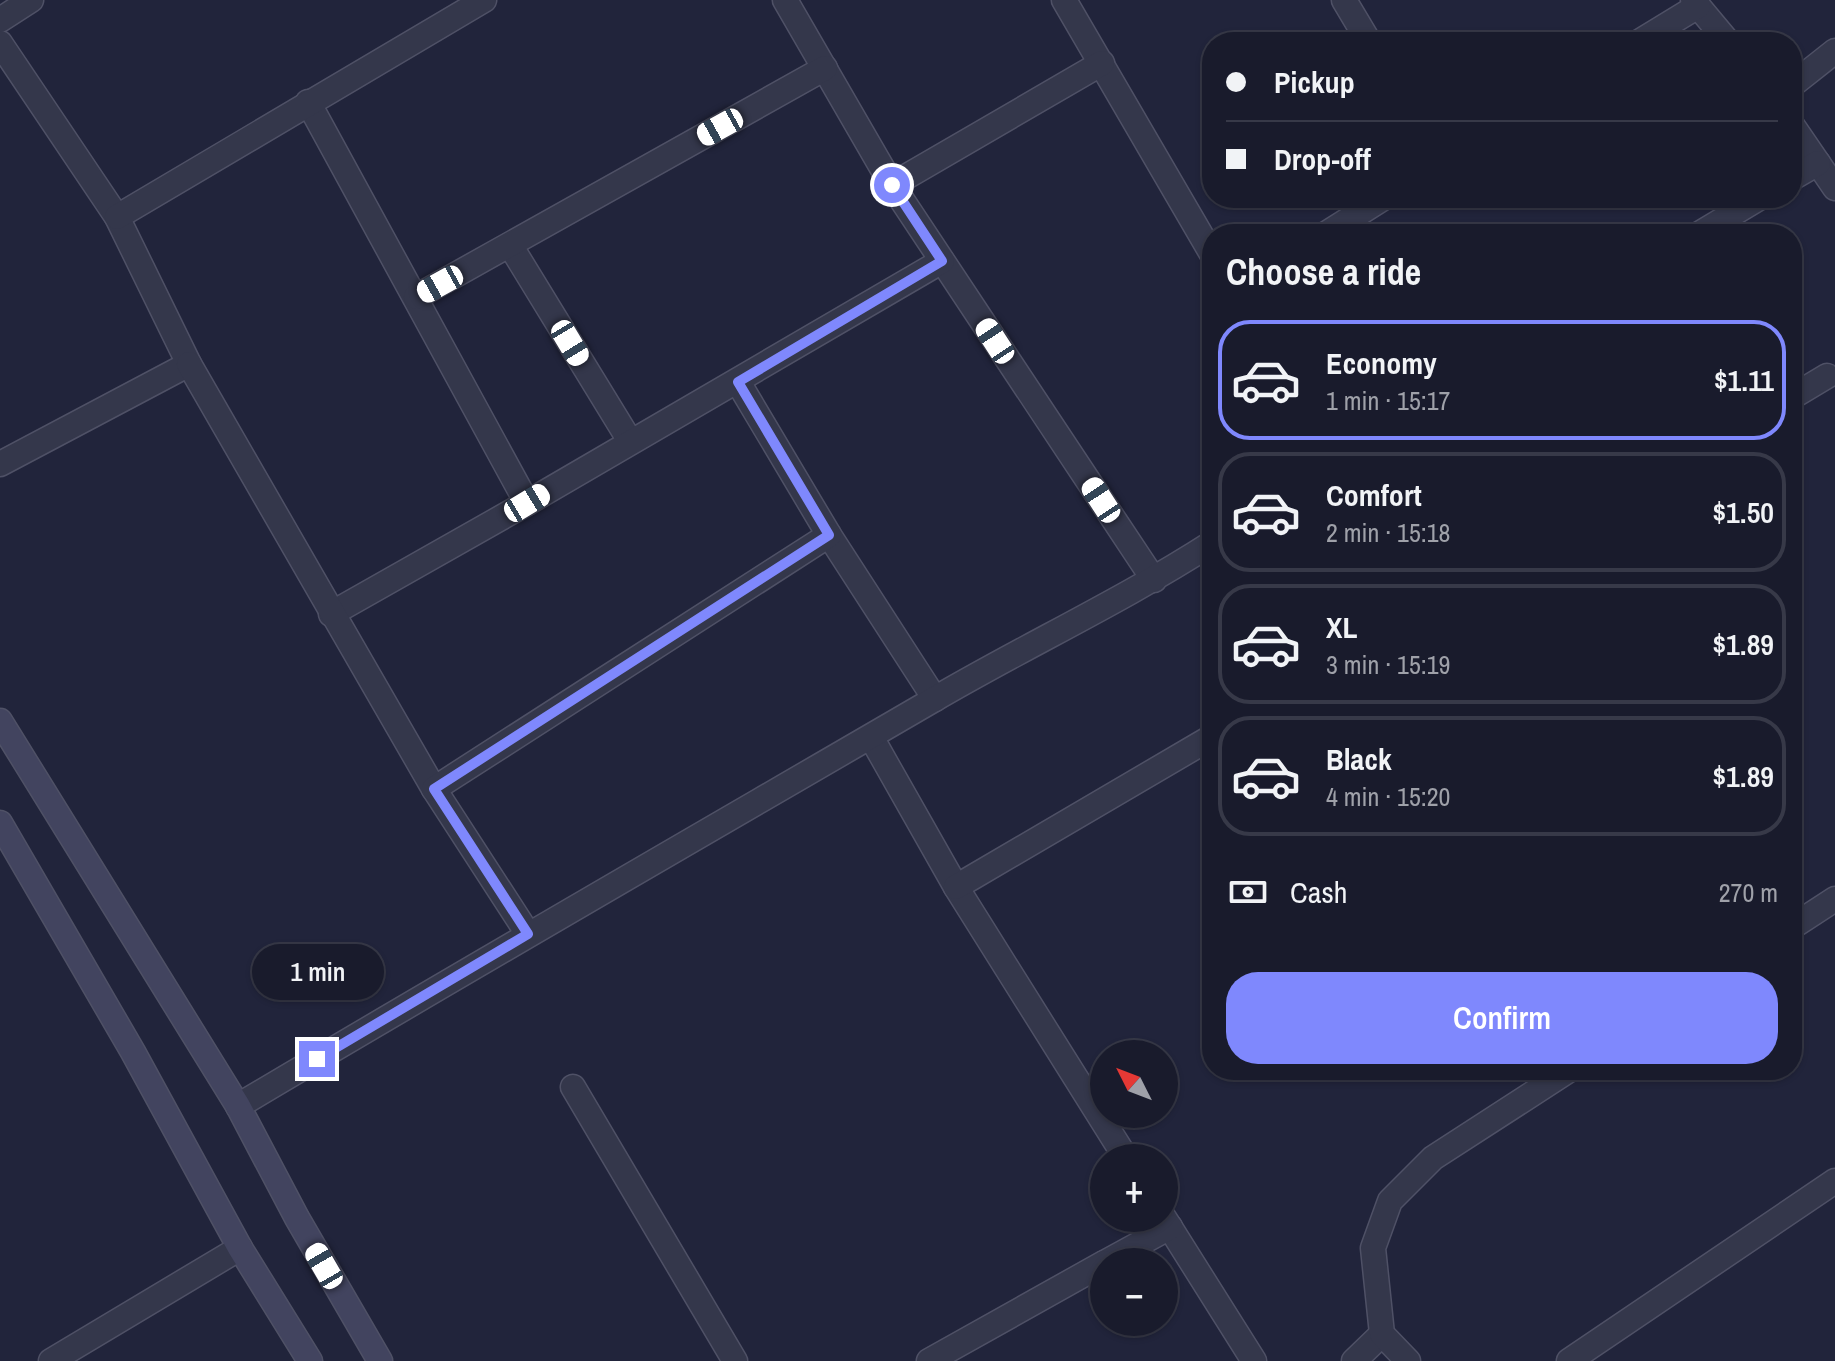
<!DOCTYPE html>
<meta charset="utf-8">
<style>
:root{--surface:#191b2c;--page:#222434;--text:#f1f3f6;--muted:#9fa1a9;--line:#373948;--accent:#7f88fd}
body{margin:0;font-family:"Archivo Narrow",sans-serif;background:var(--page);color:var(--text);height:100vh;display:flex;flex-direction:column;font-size:30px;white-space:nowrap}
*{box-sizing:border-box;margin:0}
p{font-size:26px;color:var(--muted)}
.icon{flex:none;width:44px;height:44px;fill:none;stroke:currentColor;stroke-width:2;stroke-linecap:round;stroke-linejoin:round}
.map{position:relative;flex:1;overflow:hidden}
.panel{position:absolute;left:1202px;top:224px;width:600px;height:856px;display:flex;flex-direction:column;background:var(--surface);border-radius:32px;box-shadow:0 2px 6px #0004,0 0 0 2px var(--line)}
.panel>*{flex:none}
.guide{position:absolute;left:1202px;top:32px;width:600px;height:176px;border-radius:32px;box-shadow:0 2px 6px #0004,0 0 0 2px var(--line);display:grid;align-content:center;height:176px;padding:0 24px;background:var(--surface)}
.needle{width:52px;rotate:312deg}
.tools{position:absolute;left:1090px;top:1040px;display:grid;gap:16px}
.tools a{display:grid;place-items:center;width:88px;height:88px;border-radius:50%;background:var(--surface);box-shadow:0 2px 6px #0004,0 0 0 2px var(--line);font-size:40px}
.end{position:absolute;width:36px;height:36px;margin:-18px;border:10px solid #7f88fd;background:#fff;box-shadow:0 0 0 4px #fff}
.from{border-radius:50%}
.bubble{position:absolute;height:56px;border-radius:28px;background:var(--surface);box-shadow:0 2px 6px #0004,0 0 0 2px var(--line);font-size:26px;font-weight:600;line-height:56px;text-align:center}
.car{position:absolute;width:24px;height:48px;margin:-24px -12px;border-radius:10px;box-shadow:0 0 6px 2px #0007;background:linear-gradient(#fff 24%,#345 0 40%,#fff 0 76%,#345 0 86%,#fff 0)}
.guide b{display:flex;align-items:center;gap:28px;height:76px;font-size:30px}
.guide b+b{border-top:2px solid var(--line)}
.guide i{width:20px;height:20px;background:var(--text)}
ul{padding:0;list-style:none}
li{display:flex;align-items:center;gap:24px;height:120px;margin:0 16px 12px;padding:0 8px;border:4px solid var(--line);border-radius:32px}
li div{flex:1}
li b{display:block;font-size:30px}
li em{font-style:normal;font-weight:600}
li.selected{border-color:var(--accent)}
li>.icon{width:72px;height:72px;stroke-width:1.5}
h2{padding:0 24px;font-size:36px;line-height:96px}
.pay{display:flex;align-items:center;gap:20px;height:88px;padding:0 24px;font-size:30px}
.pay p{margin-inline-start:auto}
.cta{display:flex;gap:16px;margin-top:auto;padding:16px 24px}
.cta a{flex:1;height:92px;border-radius:32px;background:var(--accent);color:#fff;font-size:32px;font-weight:600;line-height:92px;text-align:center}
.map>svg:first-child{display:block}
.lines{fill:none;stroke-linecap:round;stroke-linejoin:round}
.minor-casing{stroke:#4f5166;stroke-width:27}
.secondary-casing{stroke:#4f5166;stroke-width:27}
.minor{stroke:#34374b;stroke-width:24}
.secondary{stroke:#42445f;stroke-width:24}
.route{stroke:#7f88fd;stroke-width:10}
</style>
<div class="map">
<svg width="1835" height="1361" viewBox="0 0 1835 1361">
<rect width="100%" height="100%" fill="#21243b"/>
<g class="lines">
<defs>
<g id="minor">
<path d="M785 0 892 185 1154 580"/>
<path d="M1064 0 1212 254"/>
<path d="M1344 0 1369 42"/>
<path d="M1693 0 1728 42"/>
<path d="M0 20 31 0"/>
<path d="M1639 42 1698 6"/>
<path d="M0 43 117 217 189 364 0 464"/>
<path d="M1792 85 1835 51"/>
<path d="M308 102 527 503 331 614"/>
<path d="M1792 125 1835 188"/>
<path d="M1792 178 1818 163"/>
<path d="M892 185 1102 63"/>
<path d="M117 217 484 0"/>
<path d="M1326 234 1383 198"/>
<path d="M1699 234 1759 198"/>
<path d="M510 245 630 441"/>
<path d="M416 297 825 68"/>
<path d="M189 364 434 789 528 934"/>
<path d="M738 382 829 535 935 699"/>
<path d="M1792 397 1827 376"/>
<path d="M527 503 942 261"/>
<path d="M871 737 956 887 1126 1158"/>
<path d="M434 789 829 535"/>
<path d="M956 887 1212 737"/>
<path d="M1792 927 1835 899"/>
<path d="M573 1087 735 1361"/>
<path d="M238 1106C468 969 701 835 933 700 1025 646 1122 601 1212 543"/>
<path d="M1164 1218 1254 1361"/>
<path d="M1106 1262 1170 1227"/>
<path d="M51 1361 240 1248"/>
<path d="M929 1361 1104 1263"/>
<path d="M1354 1361 1382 1334"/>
<path d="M1408 1361 1382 1334 1373 1248 1390 1201 1433 1158 1569 1070"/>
<path d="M1569 1361 1835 1181"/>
</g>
<g id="secondary">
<path d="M0 721 238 1106 297 1218 380 1361"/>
<path d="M0 823 133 1052 240 1248 310 1361"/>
</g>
</defs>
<use href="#minor" class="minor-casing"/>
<use href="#secondary" class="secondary-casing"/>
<use href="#minor" class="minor"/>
<use href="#secondary" class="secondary"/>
</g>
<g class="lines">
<path class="route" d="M317 1059 528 934 434 789 829 535 738 382 942 261 892 185"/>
</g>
</svg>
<div class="tools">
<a><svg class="needle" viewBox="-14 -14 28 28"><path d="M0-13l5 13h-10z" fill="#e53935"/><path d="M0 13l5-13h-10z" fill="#9fa1a9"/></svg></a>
<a>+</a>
<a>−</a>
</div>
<i class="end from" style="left:892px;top:185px"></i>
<i class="end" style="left:317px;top:1059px"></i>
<div class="bubble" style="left:252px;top:944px;width:132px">1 min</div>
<i class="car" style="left:720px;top:127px;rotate:241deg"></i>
<i class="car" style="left:440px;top:284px;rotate:241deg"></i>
<i class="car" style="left:995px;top:341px;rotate:327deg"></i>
<i class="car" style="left:570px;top:343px;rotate:149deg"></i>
<i class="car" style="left:1101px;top:500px;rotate:327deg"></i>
<i class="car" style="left:527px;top:503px;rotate:59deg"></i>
<i class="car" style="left:324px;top:1266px;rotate:330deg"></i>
<div class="guide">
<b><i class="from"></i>Pickup</b>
<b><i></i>Drop-off</b>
</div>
<section class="panel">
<h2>Choose a ride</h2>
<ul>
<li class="selected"><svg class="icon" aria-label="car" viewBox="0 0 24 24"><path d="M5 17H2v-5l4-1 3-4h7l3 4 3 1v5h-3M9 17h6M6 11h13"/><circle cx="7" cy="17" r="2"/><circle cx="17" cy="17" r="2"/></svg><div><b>Economy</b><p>1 min · 15:17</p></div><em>$1.11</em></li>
<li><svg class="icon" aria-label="car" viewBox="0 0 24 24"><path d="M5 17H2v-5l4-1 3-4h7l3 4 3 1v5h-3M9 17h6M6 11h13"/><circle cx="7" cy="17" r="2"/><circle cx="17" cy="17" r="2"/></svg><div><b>Comfort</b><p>2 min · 15:18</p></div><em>$1.50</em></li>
<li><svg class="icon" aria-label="car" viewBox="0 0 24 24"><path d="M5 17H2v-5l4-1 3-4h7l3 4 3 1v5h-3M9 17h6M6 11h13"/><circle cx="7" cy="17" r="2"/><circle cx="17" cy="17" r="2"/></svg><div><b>XL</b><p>3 min · 15:19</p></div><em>$1.89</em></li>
<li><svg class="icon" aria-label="car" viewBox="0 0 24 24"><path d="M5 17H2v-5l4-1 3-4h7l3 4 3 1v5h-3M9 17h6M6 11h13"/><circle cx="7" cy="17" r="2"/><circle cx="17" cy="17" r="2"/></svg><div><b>Black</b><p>4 min · 15:20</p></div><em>$1.89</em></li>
</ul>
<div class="pay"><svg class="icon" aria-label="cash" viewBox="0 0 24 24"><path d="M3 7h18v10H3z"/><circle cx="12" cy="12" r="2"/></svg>Cash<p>270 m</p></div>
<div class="cta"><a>Confirm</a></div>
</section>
</div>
